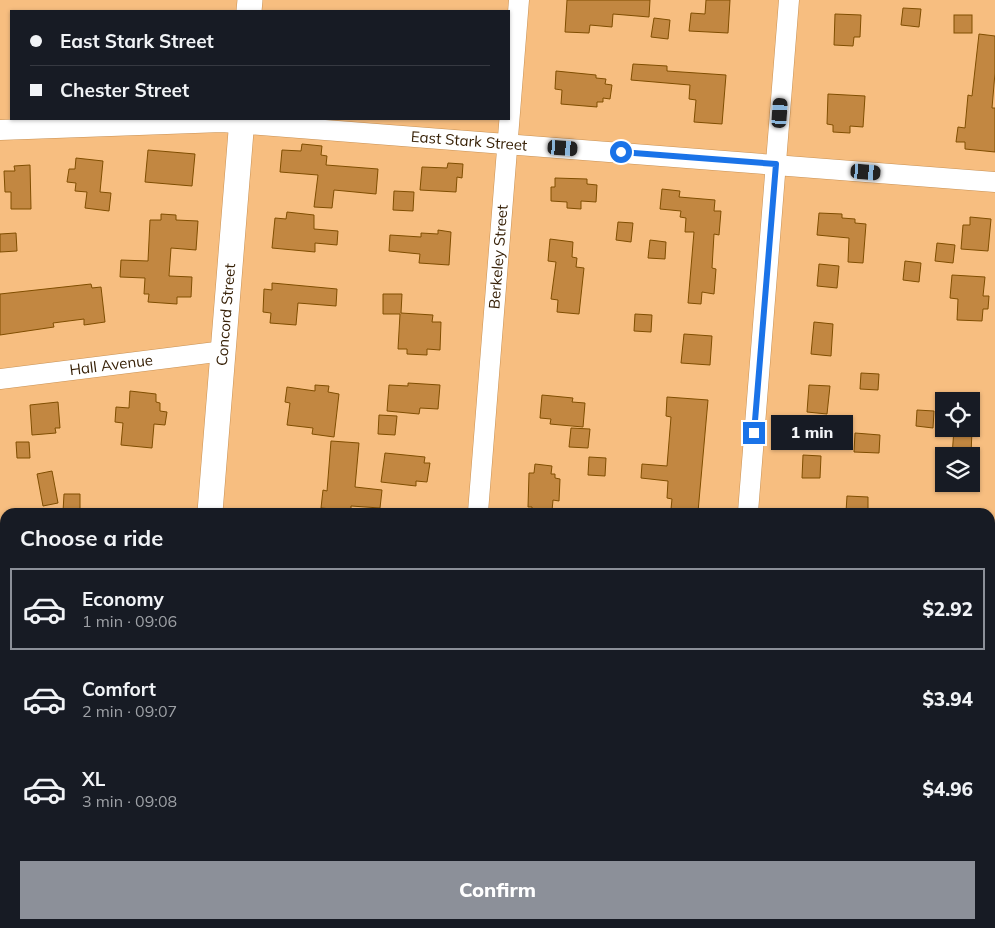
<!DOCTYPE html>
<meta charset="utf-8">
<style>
:root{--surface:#171b24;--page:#20242c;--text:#f1f3f6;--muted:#9ea1a6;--line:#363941;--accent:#8c9099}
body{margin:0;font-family:Mulish,sans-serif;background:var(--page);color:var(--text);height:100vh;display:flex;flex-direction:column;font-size:19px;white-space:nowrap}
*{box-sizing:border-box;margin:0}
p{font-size:16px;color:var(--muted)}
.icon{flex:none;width:28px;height:28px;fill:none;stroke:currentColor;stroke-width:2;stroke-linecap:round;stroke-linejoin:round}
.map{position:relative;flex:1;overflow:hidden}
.drawer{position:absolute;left:0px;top:508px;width:995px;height:421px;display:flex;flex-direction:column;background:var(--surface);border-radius:15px 15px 0 0;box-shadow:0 1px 4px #0004}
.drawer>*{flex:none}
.guide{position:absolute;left:10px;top:10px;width:500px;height:110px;border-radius:0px;box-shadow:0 1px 4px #0004;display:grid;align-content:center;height:110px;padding:0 20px;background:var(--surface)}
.fabs{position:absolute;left:935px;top:392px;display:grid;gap:10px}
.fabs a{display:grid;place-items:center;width:45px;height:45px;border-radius:0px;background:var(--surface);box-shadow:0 1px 4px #0004;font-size:25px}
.end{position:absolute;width:22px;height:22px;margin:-11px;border:6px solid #1a73e8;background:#fff;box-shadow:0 0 0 2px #fff}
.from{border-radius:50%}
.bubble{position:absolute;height:35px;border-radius:0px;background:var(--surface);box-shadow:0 1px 4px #0004;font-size:16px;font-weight:800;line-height:35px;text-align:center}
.car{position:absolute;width:15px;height:30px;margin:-15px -8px;border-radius:6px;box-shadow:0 0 4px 1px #0007;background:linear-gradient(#222 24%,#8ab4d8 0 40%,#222 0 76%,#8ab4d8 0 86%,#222 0)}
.guide b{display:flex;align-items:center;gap:18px;height:48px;font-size:19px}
.guide b+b{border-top:1px solid var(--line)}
.guide i{width:12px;height:12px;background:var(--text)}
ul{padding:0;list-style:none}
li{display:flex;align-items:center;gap:15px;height:82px;margin:0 10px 8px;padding:0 10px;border:2px solid transparent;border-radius:0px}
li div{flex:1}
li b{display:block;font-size:19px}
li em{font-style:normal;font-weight:800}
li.current{border-color:var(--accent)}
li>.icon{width:45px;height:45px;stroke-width:1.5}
h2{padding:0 20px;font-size:22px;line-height:60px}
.button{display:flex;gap:10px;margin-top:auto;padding:10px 20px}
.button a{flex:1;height:58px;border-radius:0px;background:var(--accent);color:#fff;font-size:20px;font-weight:800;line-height:58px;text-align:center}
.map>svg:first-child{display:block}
.building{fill:#c28741;stroke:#804e01}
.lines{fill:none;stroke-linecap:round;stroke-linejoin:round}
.minor-casing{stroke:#c89153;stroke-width:21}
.major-casing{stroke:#c89153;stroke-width:26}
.minor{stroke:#fff;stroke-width:20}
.major{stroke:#fff;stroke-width:25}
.route{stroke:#1a73e8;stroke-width:6}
.labels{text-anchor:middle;stroke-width:4;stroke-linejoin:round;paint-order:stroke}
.street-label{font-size:15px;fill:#372107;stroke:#fcce9d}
</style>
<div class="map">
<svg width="995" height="928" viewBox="0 0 995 928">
<rect width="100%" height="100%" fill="#f7be80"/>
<g class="building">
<path d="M567 0H650L649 17 613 14 612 27 590 25 589 33 565 32Z"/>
<path d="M706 0H730L728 33 689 31 691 13 705 14Z"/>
<path d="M903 8 921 9 919 27 901 25Z"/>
<path d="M835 14 861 15 860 37H854L853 46 834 45Z"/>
<rect x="954" y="15" width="18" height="18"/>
<path d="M654 18 670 20 668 39 651 37Z"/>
<path d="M979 34 995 36V73L992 108H995V152L965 149V142H956L958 127 965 128 968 95 972 96Z"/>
<path d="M633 64 667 66V71L726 75 722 124 694 122 696 100 689 99 690 85 631 80Z"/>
<path d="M556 71 596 75V78L606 79 605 84 612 85 610 99 603 98V102H597V107L561 104 562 90 555 89Z"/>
<path d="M828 94 865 96 863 127 850 126V133L833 132V125L827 124Z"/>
<path d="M302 144 322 146 321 155 327 156 326 165 378 169 376 194 334 190 332 208 314 207 318 175 280 172 282 150 301 151Z"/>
<path d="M148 150 195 154 192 186 145 182Z"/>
<path d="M76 158 103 161 100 192 111 193 109 211 85 208 87 192 75 191 76 183 67 182 69 169H75Z"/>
<path d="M448 163 463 164 462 178 457 177 456 192 420 190 422 167 447 168Z"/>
<path d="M30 165 31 209H11V192H5L4 171H15L14 166Z"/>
<path d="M555 178 587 179V184L597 185 596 202 581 201V209L567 208V202L551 201V187H555Z"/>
<path d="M662 189 680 191 679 197 715 200 714 211H721L719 235 714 234 712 268 716 269 714 294 702 292 701 304 688 303 694 232H685L686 218 680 217 681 211 660 209Z"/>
<path d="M394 191 414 192 413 211 393 210Z"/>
<path d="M287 212 314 215V229L338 231 337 245 315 243V252L272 248 275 218 286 219Z"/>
<path d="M819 213 842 214V218L855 219V223L866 224 863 263 848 262 849 238 817 235Z"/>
<path d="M161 214 176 215V220L198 221 196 250 171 248 169 276 192 277 191 297H177V304L148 302 149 294H144L145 278 120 277 121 260 148 261 150 220H161Z"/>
<path d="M970 217 991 219 988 251 961 249 963 225H970Z"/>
<path d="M618 222 633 223 631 242 616 240Z"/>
<path d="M438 230 451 232 449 265 419 263 420 254 389 251 390 235 421 237V233L438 234Z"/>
<path d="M16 233 17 251 0 252V234Z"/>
<path d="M550 239 573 242 572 257 577 258 576 267 584 268 579 314 557 312 558 300 551 299 556 262 548 261Z"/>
<path d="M650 240 666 242 665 259 648 258Z"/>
<path d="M937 243 955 245 953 263 935 261Z"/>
<path d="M905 261 921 263 919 282 903 280Z"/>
<path d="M819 264 839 266 837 288 817 286Z"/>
<path d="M952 275 985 277 983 296H989L988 309H983L982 321 957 320 958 299 950 298Z"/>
<path d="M272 283 337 289 336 306 298 303 296 325 270 323 271 313 263 312 264 289 272 290Z"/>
<path d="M91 284 92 288 101 287 105 322 84 325V319L53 323 54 327 0 335V294Z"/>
<path d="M383 294H402L401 313 433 315 432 322H441L440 350 427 349V355L407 354V349H398L400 314H383Z"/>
<path d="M635 314 652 315 651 332 634 331Z"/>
<path d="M814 322 833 324 831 356 811 354Z"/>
<path d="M684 334 712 336 710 365 681 363Z"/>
<path d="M861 373 879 374 878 390 860 389Z"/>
<path d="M408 383 440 385 438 409 420 408 419 414 387 411 389 385 408 386Z"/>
<path d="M315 385 329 386 328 392 339 394 334 437 312 434 313 428 287 425 290 403 285 402 287 387 315 391Z"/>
<path d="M809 385 830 386 827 414 807 412Z"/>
<path d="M130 391 156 394V402L160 403V411L167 412 165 425 154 424 152 448 121 445 123 423 115 422 116 407 129 408Z"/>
<path d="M542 395 573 398 572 402 585 403 583 427 550 424 551 419 540 418Z"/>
<path d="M667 397 708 400 698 512H676L677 509H671L672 499 667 498 668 481 641 478 642 464 667 466 671 417 666 416Z"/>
<path d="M58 402 60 428H55L56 433 32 435 30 405Z"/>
<path d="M917 410 934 411 933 428 916 426Z"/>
<path d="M379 415 397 416 395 435 378 434Z"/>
<path d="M571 428 590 429 588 448 569 447Z"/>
<path d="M954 429H972L971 456H952Z"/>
<path d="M855 433 880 435 879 453 854 452Z"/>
<path d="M331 441 359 443 355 487 382 490 380 508 351 506V511L321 508 323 490 327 491Z"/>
<path d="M16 442H29L30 458H17Z"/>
<path d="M385 453 425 457 424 463H430L427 482 416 481V486L381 482Z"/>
<path d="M803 455 821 456 820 478H802Z"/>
<path d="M589 457 606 458 605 476 588 475Z"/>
<path d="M535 464 552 466 551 474H555V478L560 479 559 501 553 500 552 511 548 510V512H532V507H528L529 473H534Z"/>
<path d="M52 471 58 503 43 506 37 474Z"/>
<path d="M64 494H80V512H63Z"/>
<path d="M847 496 868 497V512H846Z"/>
</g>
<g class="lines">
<defs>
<g id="minor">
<path id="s1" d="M0 130 222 122 995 182"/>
<path id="s2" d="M0 379 224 351"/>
<path id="s3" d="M478 512 519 0"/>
<path d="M748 512 789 0"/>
<path d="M0 626 5 625"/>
<path d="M990 659H995"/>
<path d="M990 840 995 779"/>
<path d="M445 928V924"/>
<path d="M712 928V924"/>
<path d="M983 928V924"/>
</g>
<g id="major">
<path d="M249 11 250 0"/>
<path id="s4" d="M210 512 242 119"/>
<path d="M169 928 170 924"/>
</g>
</defs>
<use href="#minor" class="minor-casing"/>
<use href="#major" class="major-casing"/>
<use href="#minor" class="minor"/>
<use href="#major" class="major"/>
</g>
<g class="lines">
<path class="route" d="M621 152 776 164 754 433"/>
</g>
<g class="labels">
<g class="street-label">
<text dy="5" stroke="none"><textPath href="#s1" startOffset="470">East Stark Street</textPath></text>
<text dy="5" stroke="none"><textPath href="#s3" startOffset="256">Berkeley Street</textPath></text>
<text dy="5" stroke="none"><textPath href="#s4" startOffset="198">Concord Street</textPath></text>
<text dy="5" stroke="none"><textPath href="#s2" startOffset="112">Hall Avenue</textPath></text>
</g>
</g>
</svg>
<div class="fabs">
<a><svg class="icon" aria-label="locate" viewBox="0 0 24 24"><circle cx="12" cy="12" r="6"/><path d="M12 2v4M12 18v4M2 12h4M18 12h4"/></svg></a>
<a><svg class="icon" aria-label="layers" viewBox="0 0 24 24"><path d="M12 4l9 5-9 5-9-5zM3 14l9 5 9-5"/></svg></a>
</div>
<i class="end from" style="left:621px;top:152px"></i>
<i class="end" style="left:754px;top:433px"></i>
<div class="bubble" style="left:771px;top:415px;width:82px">1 min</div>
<i class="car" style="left:780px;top:113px;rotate:4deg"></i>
<i class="car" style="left:563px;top:148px;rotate:94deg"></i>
<i class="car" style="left:866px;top:172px;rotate:95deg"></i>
<div class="guide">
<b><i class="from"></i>East Stark Street</b>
<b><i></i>Chester Street</b>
</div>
<section class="drawer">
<h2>Choose a ride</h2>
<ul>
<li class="current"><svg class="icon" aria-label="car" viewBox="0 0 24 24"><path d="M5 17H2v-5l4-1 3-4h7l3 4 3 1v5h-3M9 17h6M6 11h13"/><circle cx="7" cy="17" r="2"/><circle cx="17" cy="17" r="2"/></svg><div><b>Economy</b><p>1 min · 09:06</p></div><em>$2.92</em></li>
<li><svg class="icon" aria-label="car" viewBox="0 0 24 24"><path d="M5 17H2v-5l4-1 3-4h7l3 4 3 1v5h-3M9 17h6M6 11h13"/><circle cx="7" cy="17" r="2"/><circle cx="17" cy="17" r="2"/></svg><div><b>Comfort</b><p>2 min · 09:07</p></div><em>$3.94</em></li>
<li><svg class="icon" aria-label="car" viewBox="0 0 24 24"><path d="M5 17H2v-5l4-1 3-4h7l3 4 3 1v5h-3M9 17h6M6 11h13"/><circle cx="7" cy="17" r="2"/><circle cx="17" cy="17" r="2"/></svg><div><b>XL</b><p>3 min · 09:08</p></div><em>$4.96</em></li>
</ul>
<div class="button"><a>Confirm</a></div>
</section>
</div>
